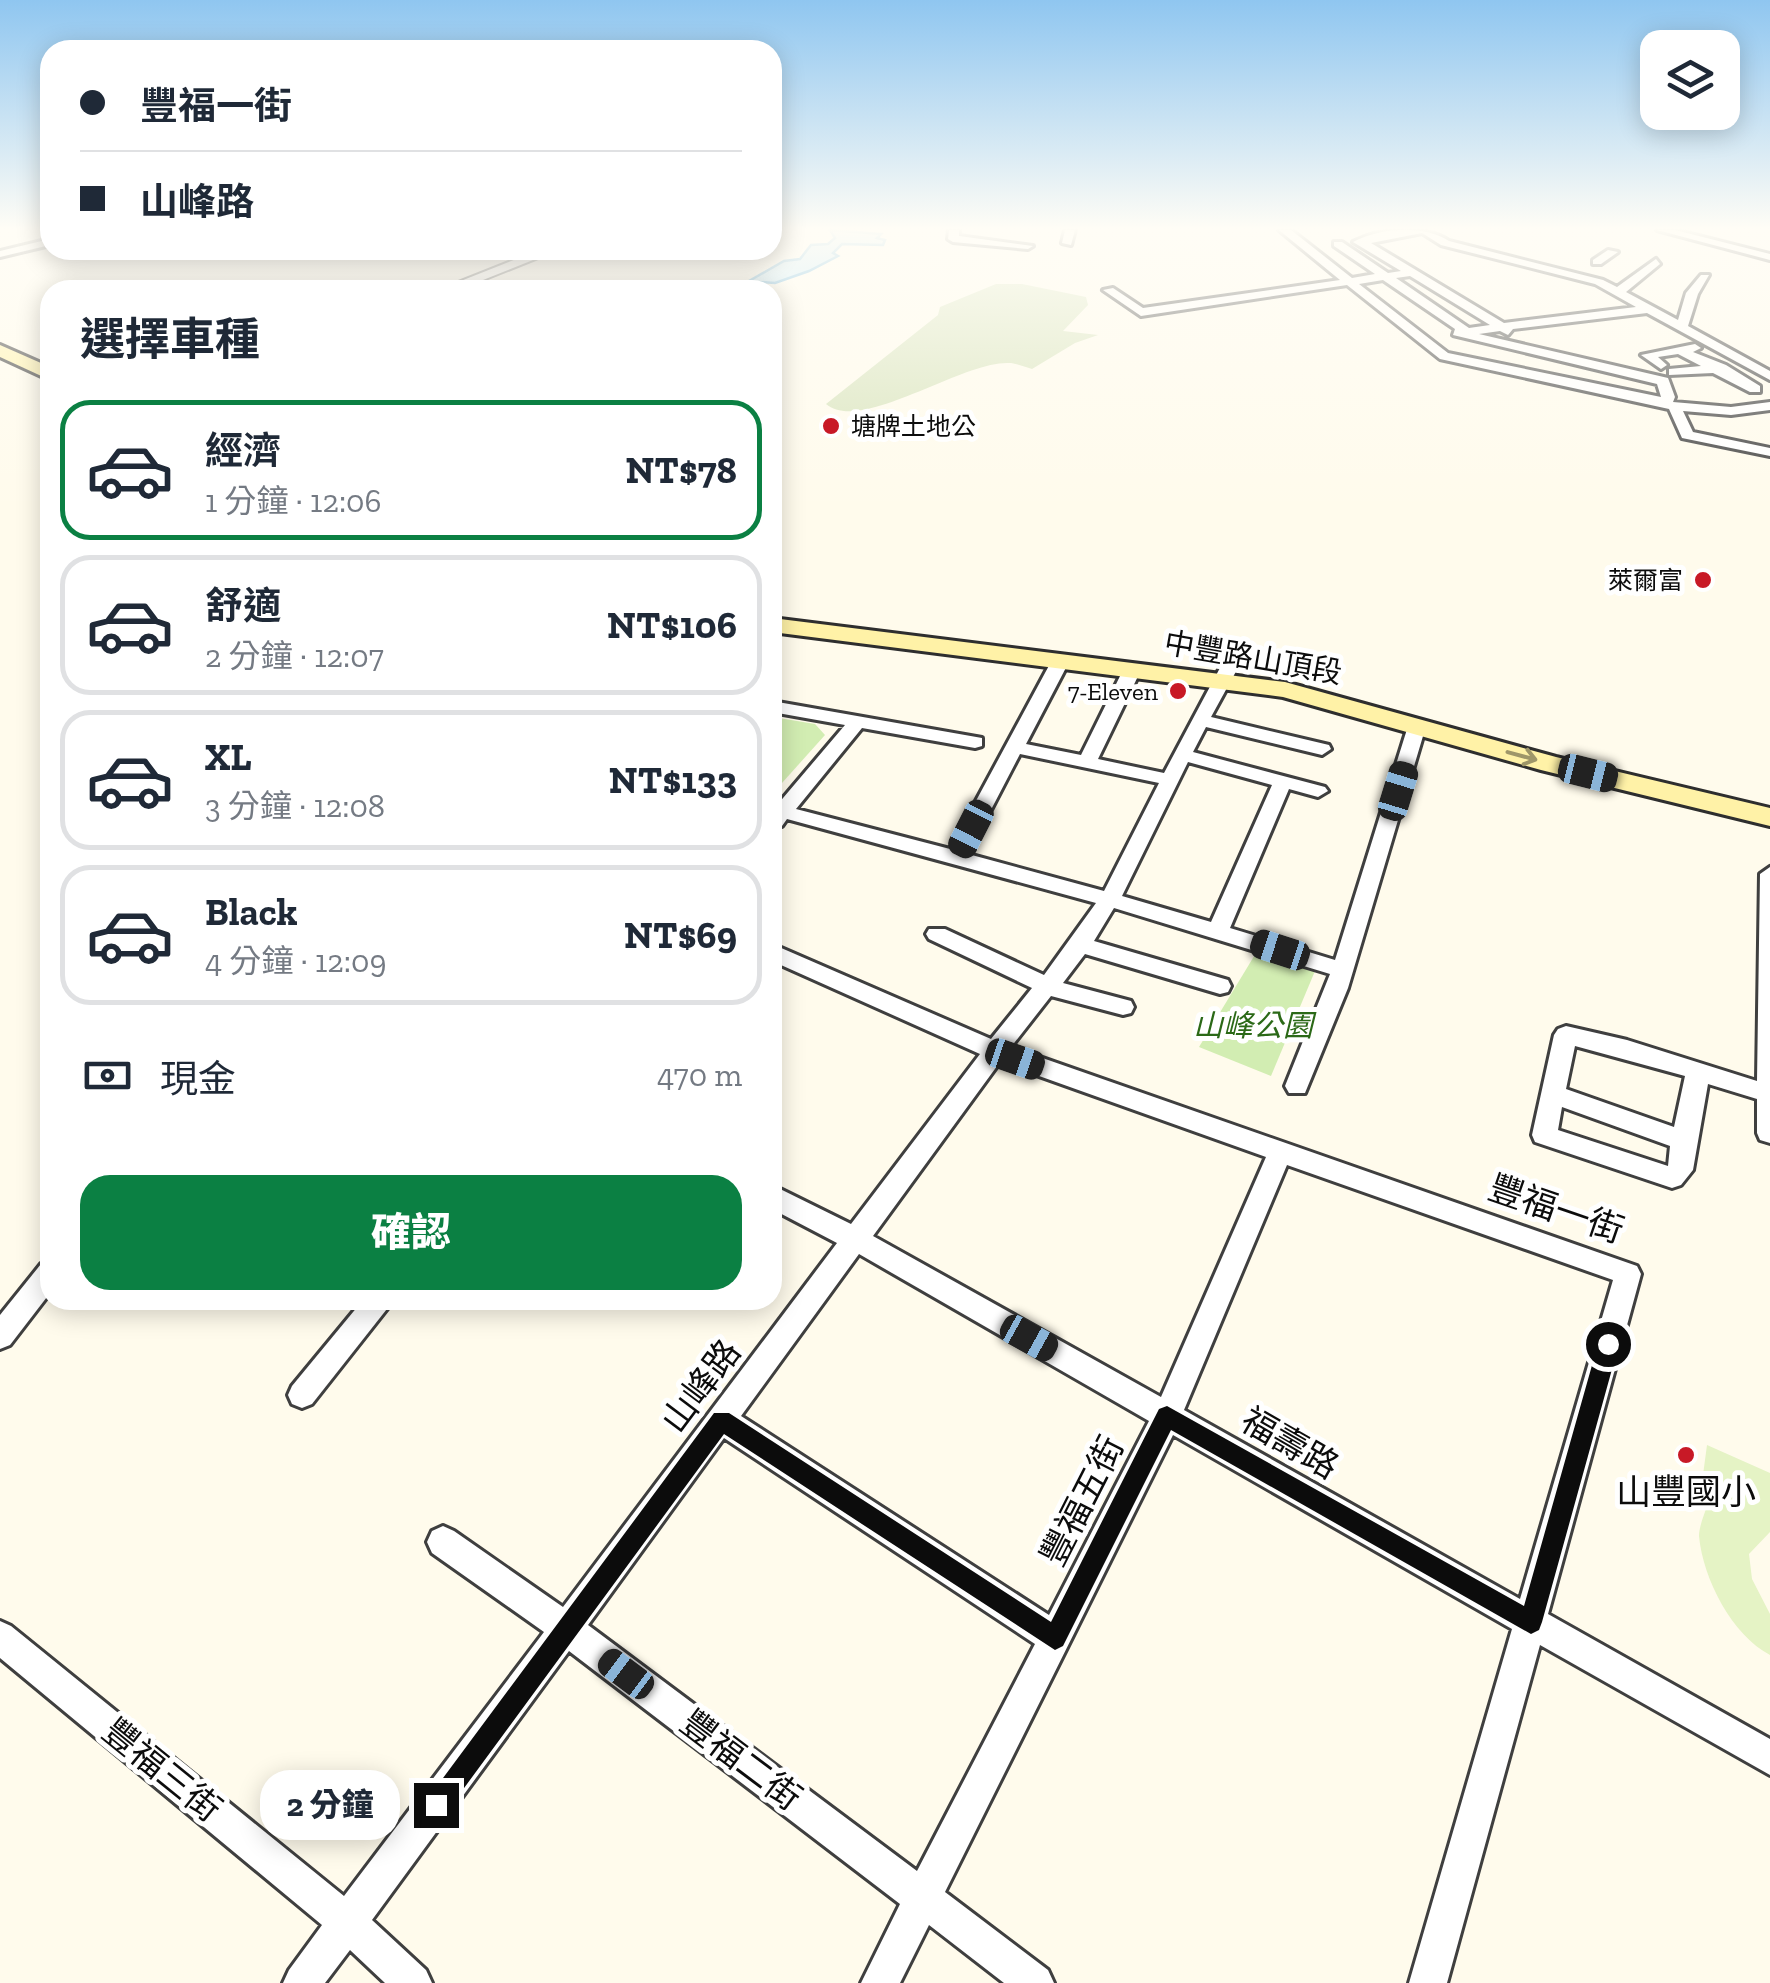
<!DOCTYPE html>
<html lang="zh-TW">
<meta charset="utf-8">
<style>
:root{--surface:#fff;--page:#f2f2f3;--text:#1f2937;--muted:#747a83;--line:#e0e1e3;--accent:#0b8043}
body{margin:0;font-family:"Zilla Slab","Noto Sans TC",serif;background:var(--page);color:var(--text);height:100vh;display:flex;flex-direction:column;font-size:38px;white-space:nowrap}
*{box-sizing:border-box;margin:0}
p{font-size:32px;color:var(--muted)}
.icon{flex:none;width:55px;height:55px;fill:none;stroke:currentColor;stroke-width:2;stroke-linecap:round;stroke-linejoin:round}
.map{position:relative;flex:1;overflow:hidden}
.side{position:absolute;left:40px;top:280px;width:742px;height:1030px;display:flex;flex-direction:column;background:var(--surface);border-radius:30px;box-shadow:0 5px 25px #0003}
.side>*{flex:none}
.top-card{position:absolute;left:40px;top:40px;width:742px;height:220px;border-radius:30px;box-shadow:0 5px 25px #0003;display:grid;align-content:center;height:220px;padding:0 40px;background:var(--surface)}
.buttons{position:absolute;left:1640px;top:30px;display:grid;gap:20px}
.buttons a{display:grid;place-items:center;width:100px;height:100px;border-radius:20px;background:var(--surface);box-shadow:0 5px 25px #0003;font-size:50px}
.end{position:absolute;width:45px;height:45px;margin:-22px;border:12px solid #0c0c0c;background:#fff;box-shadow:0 0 0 5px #fff}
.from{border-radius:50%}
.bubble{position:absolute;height:70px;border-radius:30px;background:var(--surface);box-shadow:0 5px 25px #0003;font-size:32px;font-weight:800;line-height:70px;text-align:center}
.car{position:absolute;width:30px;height:60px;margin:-30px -15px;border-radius:12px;box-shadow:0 0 8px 2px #0007;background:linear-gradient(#222 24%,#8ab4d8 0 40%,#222 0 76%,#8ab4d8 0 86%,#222 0)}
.top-card b{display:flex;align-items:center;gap:35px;height:95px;font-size:38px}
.top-card b+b{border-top:2px solid var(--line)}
.top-card i{width:25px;height:25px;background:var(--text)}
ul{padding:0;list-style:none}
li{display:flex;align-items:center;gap:30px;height:140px;margin:0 20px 15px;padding:0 20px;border:5px solid var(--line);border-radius:30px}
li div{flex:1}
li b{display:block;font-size:38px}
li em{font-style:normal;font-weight:800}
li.on{border-color:var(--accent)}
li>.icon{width:90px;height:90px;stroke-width:1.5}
h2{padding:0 40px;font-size:45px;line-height:120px}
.pay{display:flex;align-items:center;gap:25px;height:110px;padding:0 40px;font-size:38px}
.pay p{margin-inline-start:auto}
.button{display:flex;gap:20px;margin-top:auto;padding:20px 40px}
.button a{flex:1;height:115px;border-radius:30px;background:var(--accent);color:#fff;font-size:40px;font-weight:800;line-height:115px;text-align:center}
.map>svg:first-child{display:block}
.green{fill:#d2edb2}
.cemetery{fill:#d7e3bb}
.pitch{fill:#e5f3c5}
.water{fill:#abe0fb;stroke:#2c99d9;stroke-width:2.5}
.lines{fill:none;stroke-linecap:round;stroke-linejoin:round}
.minor-casing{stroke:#3f3f3f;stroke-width:6}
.tertiary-casing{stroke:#3f3f3f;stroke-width:4}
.secondary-casing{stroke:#2e2e2e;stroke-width:6}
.minor{fill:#fff;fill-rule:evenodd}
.tertiary{fill:#fff;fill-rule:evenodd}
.secondary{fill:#fff2a7;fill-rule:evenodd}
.oneway{stroke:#9e9669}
.route{fill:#0c0c0c}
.poi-dot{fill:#c81926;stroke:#fff;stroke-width:4}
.labels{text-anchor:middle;stroke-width:10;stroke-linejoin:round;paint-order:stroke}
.far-poi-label{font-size:25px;fill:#0c0c0c;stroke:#fff;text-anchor:end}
.street-label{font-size:30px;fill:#0c0c0c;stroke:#fff}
.park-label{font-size:30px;font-style:italic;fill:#2b6917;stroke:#fff}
.near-street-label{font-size:35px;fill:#0c0c0c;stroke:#fff}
.near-poi-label{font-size:35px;fill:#0c0c0c;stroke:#fff}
</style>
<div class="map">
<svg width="1770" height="1983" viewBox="0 0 1770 1983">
<rect width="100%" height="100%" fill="#fffbec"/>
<g class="green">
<path d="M773 717 815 724 825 735 773 793Z"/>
<path d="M1256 953 1315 971 1271 1076 1199 1047Z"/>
</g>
<path class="cemetery" d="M996 284H1022L1086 297 1088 305 1063 331 1098 335 1075 343 1032 369C1025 367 1016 363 1009 363 961 361 861 434 826 404L938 315 940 307Z"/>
<path class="pitch" d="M1707 1445 1770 1473V1532L1749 1554 1752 1579 1770 1614V1655C1732 1635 1703 1579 1699 1536 1699 1527 1704 1515 1707 1506L1732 1489 1703 1475Z"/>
<path class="water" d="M830 230 881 234 877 238 885 240 883 245 842 244 833 253 838 256 809 271 775 283 749 281 784 261 800 259 811 245 828 244 835 238Z"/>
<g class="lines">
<defs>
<g id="minor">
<path d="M949 230H959V236L1033 246 1028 249 953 242 948 239Z"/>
<path d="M1065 230H1075L1071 245 1062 243Z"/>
<path d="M1279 230H1291L1352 278 1375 274 1334 246V242H1342L1388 273 1401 271 1353 242C1380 228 1423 224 1449 241L1603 280 1617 287 1656 259 1660 264 1626 292 1678 320 1686 293 1701 275H1709L1698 294 1688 326 1770 371V380L1647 313 1513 329 1508 335 1500 331 1479 334 1668 378 1675 397 1673 402 1731 407 1770 402V410L1731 415 1683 411 1693 432 1770 448V456L1682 438 1669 409 1440 359 1347 285 1141 316 1103 290 1113 288 1143 308 1340 280ZM1422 233 1441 245 1595 284 1636 307 1504 323 1371 243ZM1410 276 1490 325 1469 328 1396 278ZM1383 280 1455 329 1453 335 1657 384 1661 397 1448 353 1359 284Z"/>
<path d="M1657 230H1675L1770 254V260Z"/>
<path d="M50 239V245L0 257V251Z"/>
<path d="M255 250H286L271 256Z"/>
<path d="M1608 250 1618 252 1601 264H1593V260Z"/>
<path d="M1695 344 1701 348 1693 352 1726 365 1760 386V392H1750L1713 373 1669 375V369L1701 366 1678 354 1658 357 1667 365 1661 369 1641 355Z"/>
<path d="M1061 655 1070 660 1026 744 1081 755 1123 670 1132 665 1141 670 1098 759 1164 773 1221 666 1230 661 1239 666 1211 717 1329 745 1331 749 1322 755 1206 727 1193 752 1325 787 1328 791 1318 797 1289 789 1230 928 1335 960 1408 726 1417 720 1426 726 1348 988 1305 1093H1289L1285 1086 1330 974 1114 908 1094 941 1228 980 1231 986 1228 992 1220 994 1085 954 1063 983 1131 1001 1134 1007 1131 1013 1123 1015 1051 996 1011 1047 1637 1266 1641 1274 1548 1614 1770 1739V1775L1540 1645 1447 1983H1409L1512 1629 1173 1435 945 1892 1048 1970 1054 1983H1004L929 1925 900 1983H861L900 1904 569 1651 372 1920 426 1970 432 1983H385L350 1950 325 1983H283L289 1970 322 1925 0 1658V1621L11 1626 344 1896 544 1632 432 1553 427 1542 432 1531 443 1526 454 1531 563 1607 837 1243 772 1209V1185L851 1224 980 1054 772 961V944L991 1039 1032 988 929 939 926 934 929 929H945L1044 975 1096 903 787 819 782 826 772 827V811L845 725 772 712V701L982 738V746L975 748 862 728 796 809 950 849 1052 660ZM1020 754 1159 783 1104 891 968 854ZM1188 762 1272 785 1211 922 1122 896ZM1000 1062 1266 1157 1161 1397 873 1236ZM1287 1165 1613 1280 1520 1599 1184 1410ZM859 1254 1149 1421 1049 1615 741 1416ZM724 1438 1035 1644 917 1871 588 1625Z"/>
<path d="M1770 867V1143L1760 1140 1757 1133V1099L1708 1084 1693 1170 1681 1185 1672 1188 1535 1142 1532 1135 1554 1035 1558 1029 1566 1026 1627 1040 1757 1081 1760 874ZM1575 1046 1685 1076 1674 1127 1566 1089ZM1562 1107 1670 1146 1668 1166 1558 1130Z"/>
<path d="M50 1260V1293L10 1345 0 1349V1315L41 1264Z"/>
<path d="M363 1300H394L312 1404 302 1408 292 1404 288 1395 292 1386Z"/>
</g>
<path id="tertiary" d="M539 250H558L458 290H438Z"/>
<g id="secondary">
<path d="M0 345 50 367V380L0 357Z"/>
<path d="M772 618 1285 682 1556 757 1770 808V826L1541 770 1283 697 772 632Z"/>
</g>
</defs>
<use href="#minor" class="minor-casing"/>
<use href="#tertiary" class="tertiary-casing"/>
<use href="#secondary" class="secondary-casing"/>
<use href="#minor" class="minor"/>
<use href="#tertiary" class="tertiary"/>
<use href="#secondary" class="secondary"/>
</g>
<defs><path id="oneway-shaft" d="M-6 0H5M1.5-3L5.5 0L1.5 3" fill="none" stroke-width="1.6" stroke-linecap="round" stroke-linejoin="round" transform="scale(2.5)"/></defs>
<use class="oneway" href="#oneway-shaft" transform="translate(1522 756) rotate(15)"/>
<linearGradient id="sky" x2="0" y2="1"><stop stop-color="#8fc6f0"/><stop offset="0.45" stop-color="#fffdf6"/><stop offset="1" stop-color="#fffdf6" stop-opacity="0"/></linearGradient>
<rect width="1770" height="508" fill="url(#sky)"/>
<path class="route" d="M1608 1334 1619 1344 1542 1622 1539 1630 1531 1634 1171 1430 1063 1646 1055 1650 724 1434 445 1814 436 1818 427 1814 423 1805 714 1413H729L1051 1622 1159 1409 1167 1406 1524 1606 1598 1344Z"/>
<g class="poi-dot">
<circle cx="831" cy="426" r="10"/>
<circle cx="1703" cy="580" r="10"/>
<circle cx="1178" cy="691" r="10"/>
<circle cx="1686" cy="1455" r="10"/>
</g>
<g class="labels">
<g class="far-poi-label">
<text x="851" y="435" text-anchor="start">塘牌土地公</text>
<text x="1683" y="589">萊爾富</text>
<text x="1158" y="700">7-Eleven</text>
</g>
<g class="street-label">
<text transform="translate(1253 658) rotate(10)" y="10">中豐路山頂段</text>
</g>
<g class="park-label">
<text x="1253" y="1036">山峰公園</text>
</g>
<g class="near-street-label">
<text transform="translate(1556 1209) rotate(19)" y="12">豐福一街</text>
<text transform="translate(701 1386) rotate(-53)" y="12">山峰路</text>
<text transform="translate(1290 1443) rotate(30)" y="12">福壽路</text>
<text transform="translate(1082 1501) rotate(-63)" y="12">豐福五街</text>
<text transform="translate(741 1760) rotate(37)" y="12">豐福二街</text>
<text transform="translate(162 1770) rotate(39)" y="12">豐福三街</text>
</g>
<g class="near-poi-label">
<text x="1686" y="1504">山豐國小</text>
</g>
</g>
</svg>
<div class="buttons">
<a><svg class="icon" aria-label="layers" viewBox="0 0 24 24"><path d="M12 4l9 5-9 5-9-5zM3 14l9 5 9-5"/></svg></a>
</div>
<i class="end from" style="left:1608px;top:1344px"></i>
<i class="end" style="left:436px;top:1805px"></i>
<div class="bubble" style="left:260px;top:1770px;width:140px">2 分鐘</div>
<i class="car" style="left:1588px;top:773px;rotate:104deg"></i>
<i class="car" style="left:1398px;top:791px;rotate:17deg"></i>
<i class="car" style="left:971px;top:829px;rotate:207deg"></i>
<i class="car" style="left:1280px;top:950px;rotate:288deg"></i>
<i class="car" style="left:1015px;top:1059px;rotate:109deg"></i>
<i class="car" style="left:1029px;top:1338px;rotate:119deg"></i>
<i class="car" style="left:626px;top:1674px;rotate:307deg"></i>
<div class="top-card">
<b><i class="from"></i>豐福一街</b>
<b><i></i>山峰路</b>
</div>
<section class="side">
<h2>選擇車種</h2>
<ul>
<li class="on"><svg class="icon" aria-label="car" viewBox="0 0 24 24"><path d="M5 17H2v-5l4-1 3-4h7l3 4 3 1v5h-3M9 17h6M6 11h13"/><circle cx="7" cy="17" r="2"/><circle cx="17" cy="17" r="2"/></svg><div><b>經濟</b><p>1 分鐘 · 12:06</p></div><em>NT$78</em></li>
<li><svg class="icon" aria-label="car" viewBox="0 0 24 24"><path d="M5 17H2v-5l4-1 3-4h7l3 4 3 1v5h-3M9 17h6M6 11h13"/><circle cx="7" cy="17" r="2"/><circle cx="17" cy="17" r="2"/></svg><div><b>舒適</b><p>2 分鐘 · 12:07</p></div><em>NT$106</em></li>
<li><svg class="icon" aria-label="car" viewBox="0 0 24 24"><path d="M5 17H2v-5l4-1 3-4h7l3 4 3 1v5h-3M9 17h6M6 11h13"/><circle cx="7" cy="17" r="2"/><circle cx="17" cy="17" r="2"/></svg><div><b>XL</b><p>3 分鐘 · 12:08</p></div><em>NT$133</em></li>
<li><svg class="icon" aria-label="car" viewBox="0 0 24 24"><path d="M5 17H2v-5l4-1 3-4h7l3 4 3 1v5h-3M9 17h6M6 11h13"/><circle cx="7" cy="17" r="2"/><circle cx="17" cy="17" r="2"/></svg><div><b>Black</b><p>4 分鐘 · 12:09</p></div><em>NT$69</em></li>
</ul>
<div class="pay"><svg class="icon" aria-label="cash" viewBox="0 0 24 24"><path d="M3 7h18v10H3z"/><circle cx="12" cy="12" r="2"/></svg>現金<p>470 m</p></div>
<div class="button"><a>確認</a></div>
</section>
</div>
